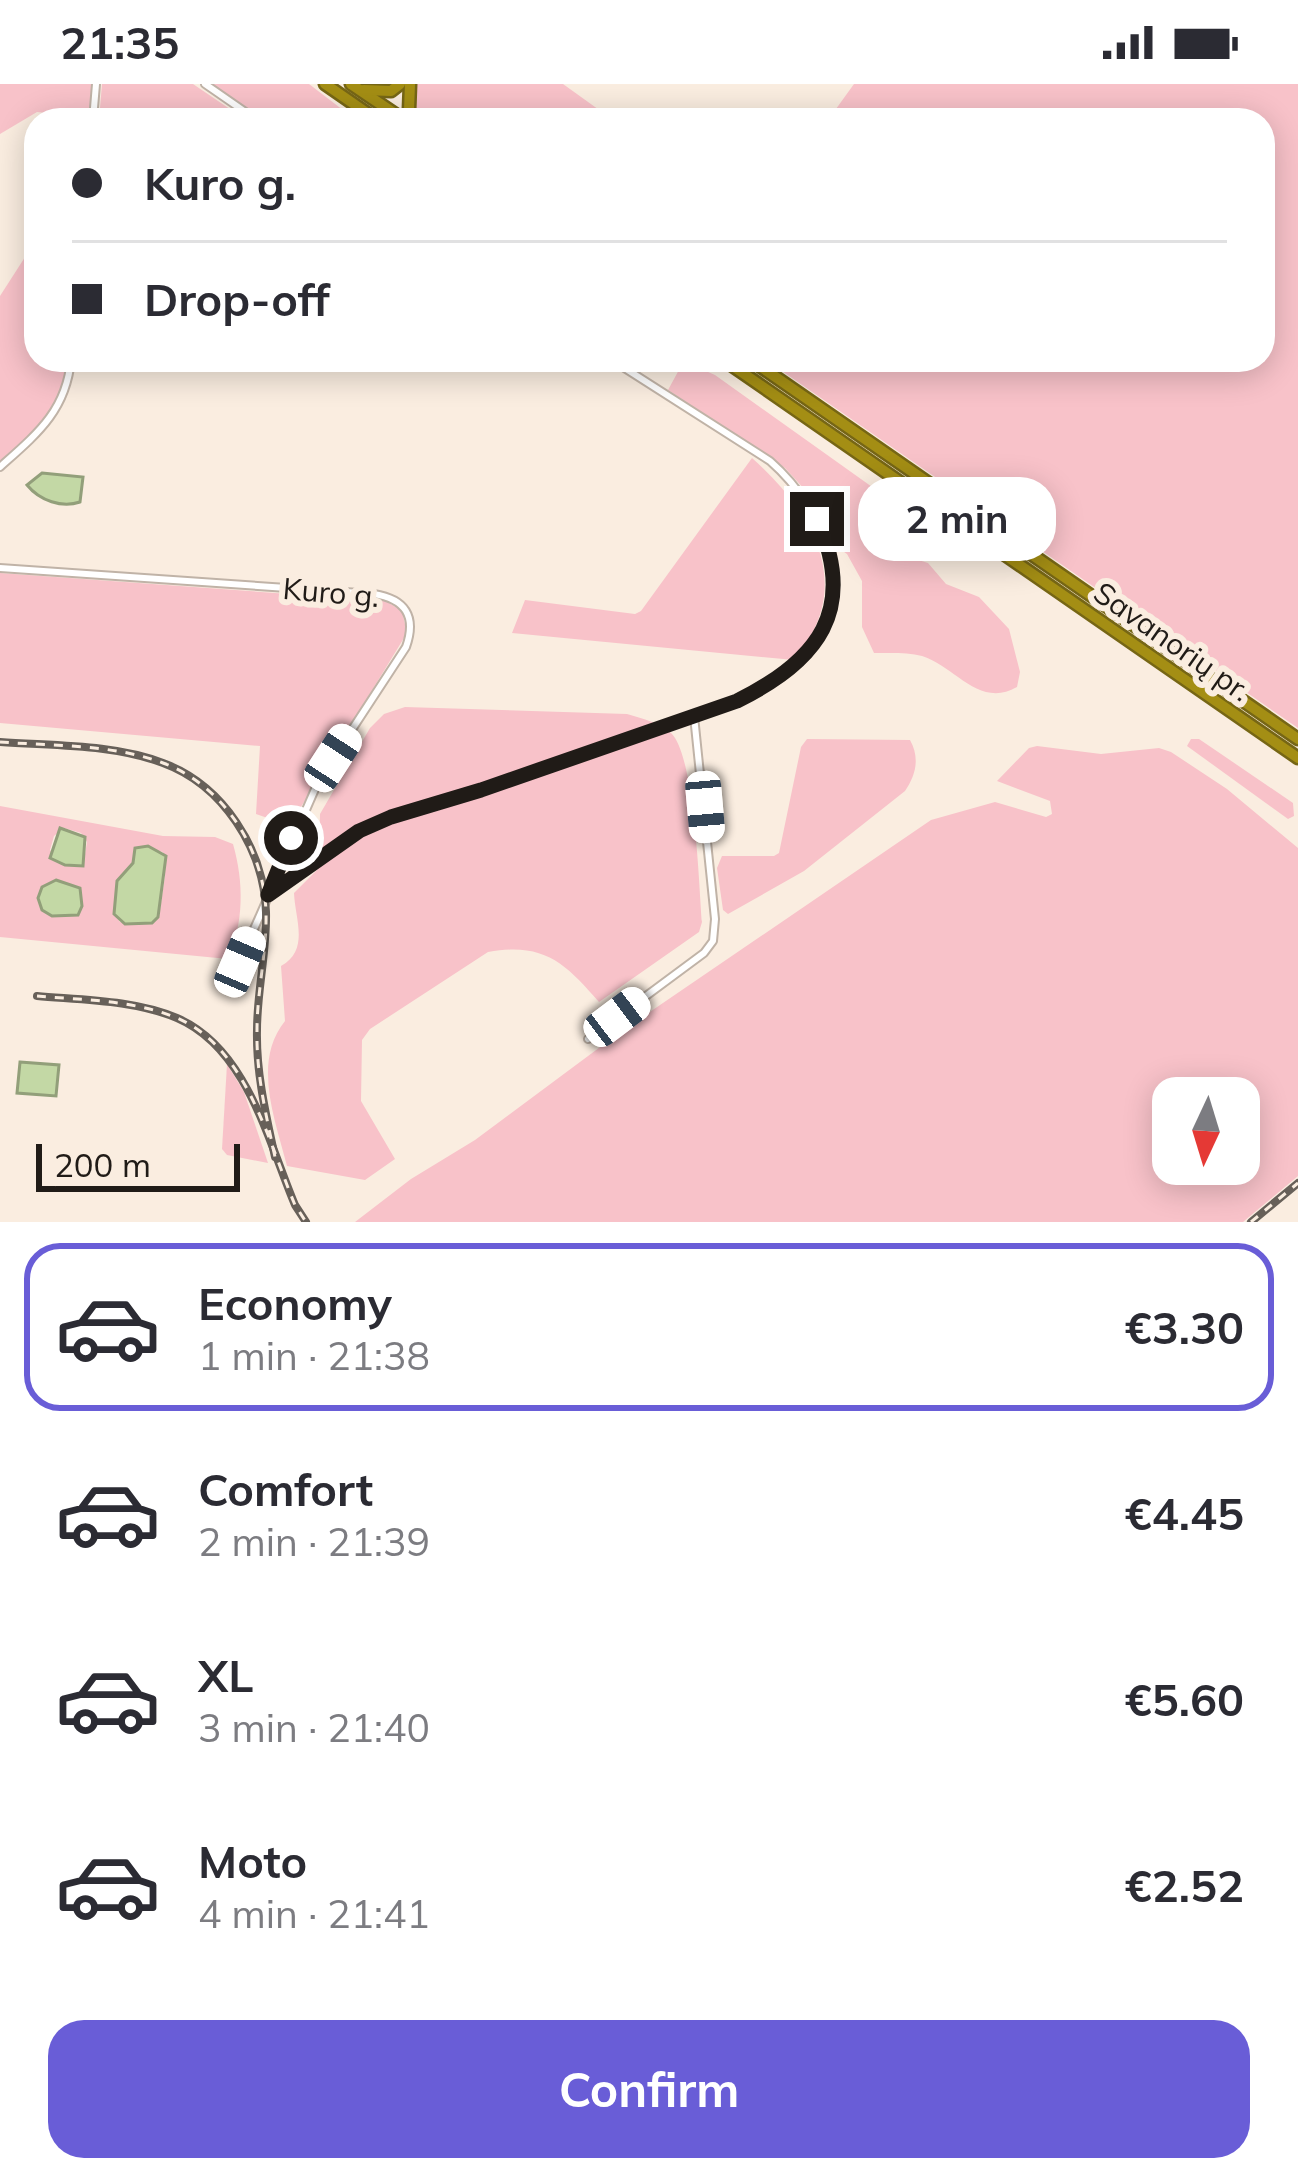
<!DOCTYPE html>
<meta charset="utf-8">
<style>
:root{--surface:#fff;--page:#f7f7f7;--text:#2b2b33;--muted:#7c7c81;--line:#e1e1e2;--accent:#695dd7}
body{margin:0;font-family:Mulish,sans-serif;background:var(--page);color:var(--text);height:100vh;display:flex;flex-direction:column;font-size:45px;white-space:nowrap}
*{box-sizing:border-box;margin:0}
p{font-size:39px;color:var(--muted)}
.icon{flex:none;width:66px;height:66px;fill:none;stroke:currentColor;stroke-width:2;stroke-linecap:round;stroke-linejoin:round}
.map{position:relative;height:1138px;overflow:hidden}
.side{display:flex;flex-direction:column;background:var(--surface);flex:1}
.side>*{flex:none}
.hud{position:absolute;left:24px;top:24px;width:1251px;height:264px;border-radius:36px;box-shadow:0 6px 30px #0003;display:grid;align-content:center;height:264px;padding:0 48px;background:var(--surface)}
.needle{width:78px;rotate:184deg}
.controls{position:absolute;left:1152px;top:993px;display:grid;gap:24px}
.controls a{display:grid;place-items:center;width:108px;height:108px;border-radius:24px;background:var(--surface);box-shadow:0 6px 30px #0003;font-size:60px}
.scale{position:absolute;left:36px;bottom:30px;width:204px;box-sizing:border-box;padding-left:12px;border:6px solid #201b17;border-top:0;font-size:33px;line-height:42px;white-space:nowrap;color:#201b17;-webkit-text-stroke:9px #faede0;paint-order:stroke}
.end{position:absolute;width:54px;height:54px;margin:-27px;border:15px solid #201b17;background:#fff;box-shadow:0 0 0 6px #fff}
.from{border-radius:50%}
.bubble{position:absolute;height:84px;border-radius:36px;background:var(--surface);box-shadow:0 6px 30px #0003;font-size:39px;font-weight:700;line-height:84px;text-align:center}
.car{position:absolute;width:36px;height:72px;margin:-36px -18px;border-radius:15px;box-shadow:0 0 9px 3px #0007;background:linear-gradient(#fff 24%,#345 0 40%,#fff 0 76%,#345 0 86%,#fff 0)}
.hud b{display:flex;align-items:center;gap:42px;height:114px;font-size:45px}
.hud b+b{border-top:3px solid var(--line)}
.hud i{width:30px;height:30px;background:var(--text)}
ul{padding:21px 0 0;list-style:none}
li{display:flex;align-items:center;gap:36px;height:168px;margin:0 24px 18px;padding:0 24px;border:6px solid transparent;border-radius:36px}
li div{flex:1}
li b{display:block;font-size:45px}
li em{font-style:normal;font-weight:700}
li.on{border-color:var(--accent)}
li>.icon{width:108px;height:108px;stroke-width:1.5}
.action{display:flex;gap:24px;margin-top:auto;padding:24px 48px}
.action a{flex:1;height:138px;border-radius:36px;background:var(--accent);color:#fff;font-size:48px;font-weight:700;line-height:138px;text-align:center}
.status{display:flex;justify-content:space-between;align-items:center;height:84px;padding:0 60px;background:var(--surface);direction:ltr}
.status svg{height:33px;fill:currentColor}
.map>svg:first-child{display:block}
.green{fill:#f8c2c9;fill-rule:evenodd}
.water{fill:#c3d8a5;stroke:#929f7a;stroke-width:3}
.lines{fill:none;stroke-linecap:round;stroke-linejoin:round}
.minor-casing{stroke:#c0b3a7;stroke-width:10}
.highway-casing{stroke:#766615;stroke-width:15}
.minor{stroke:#fff;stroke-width:6}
.highway{stroke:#a48e14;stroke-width:10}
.rail-casing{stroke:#676059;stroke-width:8}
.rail{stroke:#faede0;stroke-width:3;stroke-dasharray:9;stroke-linecap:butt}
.route{stroke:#201b17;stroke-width:15}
.labels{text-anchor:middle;stroke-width:12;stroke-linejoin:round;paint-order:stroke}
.street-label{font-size:30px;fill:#201b17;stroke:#faede0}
</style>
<div class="status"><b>21:35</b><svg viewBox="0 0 49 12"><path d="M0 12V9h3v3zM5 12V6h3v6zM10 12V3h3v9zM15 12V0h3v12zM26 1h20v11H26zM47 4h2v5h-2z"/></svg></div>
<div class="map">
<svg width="1298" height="1138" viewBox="0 0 1298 1138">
<rect width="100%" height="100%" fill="#faede0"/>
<g class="green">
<path d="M0 0H92L89 36H68V31L37 28 0 50Z"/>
<path d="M102 0H193L246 36H99Z"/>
<path d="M211 0H309L356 36H262Z"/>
<path d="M414 0H563L602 28 597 36H419L413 28Z"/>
<path d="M854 0H1298V644L766 276H1263V36H828Z"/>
<path d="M36 156V276H68C61 323 36 349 0 379V212Z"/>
<path d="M697 283 715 291 889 415 887 432 871 442 870 451 881 464 928 479 946 500 979 513 1009 545 1020 588 1017 603C979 625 955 582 922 572 908 568 889 569 874 569L862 543V497L847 470 833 460 806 407 785 384 668 306 680 284Z"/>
<path d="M752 374C815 431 856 502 794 576L512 549 525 516 635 530 641 527Z"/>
<path d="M0 489 386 517 402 527 407 549 293 736 279 738 256 730 260 662 0 639Z"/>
<path d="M405 623 627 630C643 635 658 638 671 649 695 672 699 801 702 838L699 848 599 918C565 879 544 858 488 868L370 945 362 956 361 1017 395 1075 365 1096 287 1082C275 1035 252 978 285 937L281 882C310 866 295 835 294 809L319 784 320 730 370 644 384 630Z"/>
<path d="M807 655 910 656C920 674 916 691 905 707L804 787 728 830 723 826 717 784 722 772H774L779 769 801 663Z"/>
<path d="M1191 655H1199L1293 719 1294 732 1288 735 1187 662Z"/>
<path d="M1037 662 1101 670 1159 664 1171 668 1227 705 1298 764V1092L1243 1138H355L411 1095 475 1056 619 949 931 736 995 718 1046 733 1052 730 1050 717 997 697 1029 664ZM1173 1014H1239V1080H1173Z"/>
<path d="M0 722 163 752 215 753 233 760C244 798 244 839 228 875L0 853ZM64 744 81 749 87 758 83 782 65 781 50 766 54 752ZM158 767 163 768 165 792 159 832 155 837 120 838 114 830C115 795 124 779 158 767Z"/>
<path d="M227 980 244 1008 268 1079 227 1071 222 1065Z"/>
</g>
<g class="water">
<path d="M42 389 83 393 80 418C62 424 40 417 27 401Z"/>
<path d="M60 744 85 753 83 782 65 781 50 774Z"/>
<path d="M148 762 166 772 158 833 152 839 125 840 114 830 117 797 133 779 135 764Z"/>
<path d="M56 796 80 804 82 822 78 831 52 832 42 826 38 814 42 803Z"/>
<path d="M20 978 59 981 56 1012 17 1009Z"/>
</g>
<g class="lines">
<defs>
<g id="minor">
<path d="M205 0 257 36"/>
<path d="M93 36 96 0"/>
<path d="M0 383C37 350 66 327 71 276"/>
<path d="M0 484 374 510C405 515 417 532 406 563L319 696 240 877"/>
<path d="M268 810 359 747 391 733 481 706 737 617C760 606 783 596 801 577 861 515 827 427 770 377L612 276"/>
<path d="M588 955 704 869 713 857 715 835 694 632"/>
</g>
<g id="highway">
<path d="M325 0 377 36"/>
<path d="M351 0 404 36"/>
<path d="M410 0 409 26 413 36"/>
<path d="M364 6 391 7 400 0"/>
<path d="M724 276 1298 674"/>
<path d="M751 276 1298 655"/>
</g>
</defs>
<use href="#minor" class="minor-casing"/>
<use href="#highway" class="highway-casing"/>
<use href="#minor" class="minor"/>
<use href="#highway" class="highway"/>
<defs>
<g id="rail">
<path d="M0 658C53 662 113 660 163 679 223 701 264 765 266 828 267 867 257 907 257 946 256 989 266 1031 275 1073"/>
<path d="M37 912C83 916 134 916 177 934 247 964 268 1057 295 1121L306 1138"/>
<path d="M1251 1138 1298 1099"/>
</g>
</defs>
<use href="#rail" class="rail-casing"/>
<use href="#rail" class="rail"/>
</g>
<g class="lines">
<path class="route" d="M291 754 268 811 359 747 391 733 481 706 737 617C818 577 858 526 817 435"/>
</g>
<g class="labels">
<g class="street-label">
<text transform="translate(331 509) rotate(5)" y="10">Kuro g.</text>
<text transform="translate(1172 558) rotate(35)" y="10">Savanorių pr.</text>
</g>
</g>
</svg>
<div class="controls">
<a><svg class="needle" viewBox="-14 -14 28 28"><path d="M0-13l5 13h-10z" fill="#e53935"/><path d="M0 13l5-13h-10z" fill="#7c7c81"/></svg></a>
</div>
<div class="scale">200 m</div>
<i class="end from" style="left:291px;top:754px"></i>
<i class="end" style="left:817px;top:435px"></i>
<div class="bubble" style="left:858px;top:393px;width:198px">2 min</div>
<i class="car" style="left:333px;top:674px;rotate:33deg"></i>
<i class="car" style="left:705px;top:723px;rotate:175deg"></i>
<i class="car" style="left:240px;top:878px;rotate:23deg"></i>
<i class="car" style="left:617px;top:933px;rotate:53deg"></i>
<div class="hud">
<b><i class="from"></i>Kuro g.</b>
<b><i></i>Drop-off</b>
</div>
</div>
<section class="side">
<ul>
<li class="on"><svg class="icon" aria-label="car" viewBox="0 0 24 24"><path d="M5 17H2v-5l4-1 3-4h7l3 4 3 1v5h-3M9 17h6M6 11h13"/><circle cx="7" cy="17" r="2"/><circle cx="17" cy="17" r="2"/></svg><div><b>Economy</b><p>1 min · 21:38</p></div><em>€3.30</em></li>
<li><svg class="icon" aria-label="car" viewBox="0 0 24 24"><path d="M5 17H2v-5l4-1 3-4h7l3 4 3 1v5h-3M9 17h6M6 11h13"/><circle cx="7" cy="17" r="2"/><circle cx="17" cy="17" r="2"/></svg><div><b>Comfort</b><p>2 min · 21:39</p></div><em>€4.45</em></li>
<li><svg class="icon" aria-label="car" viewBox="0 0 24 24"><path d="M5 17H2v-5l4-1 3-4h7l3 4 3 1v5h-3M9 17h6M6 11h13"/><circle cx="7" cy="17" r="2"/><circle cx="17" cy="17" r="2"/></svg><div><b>XL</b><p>3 min · 21:40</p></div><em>€5.60</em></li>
<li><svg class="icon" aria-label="car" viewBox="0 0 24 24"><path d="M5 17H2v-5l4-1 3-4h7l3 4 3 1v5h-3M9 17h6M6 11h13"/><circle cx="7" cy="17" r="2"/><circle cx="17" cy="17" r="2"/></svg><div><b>Moto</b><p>4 min · 21:41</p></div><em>€2.52</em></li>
</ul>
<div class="action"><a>Confirm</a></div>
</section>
